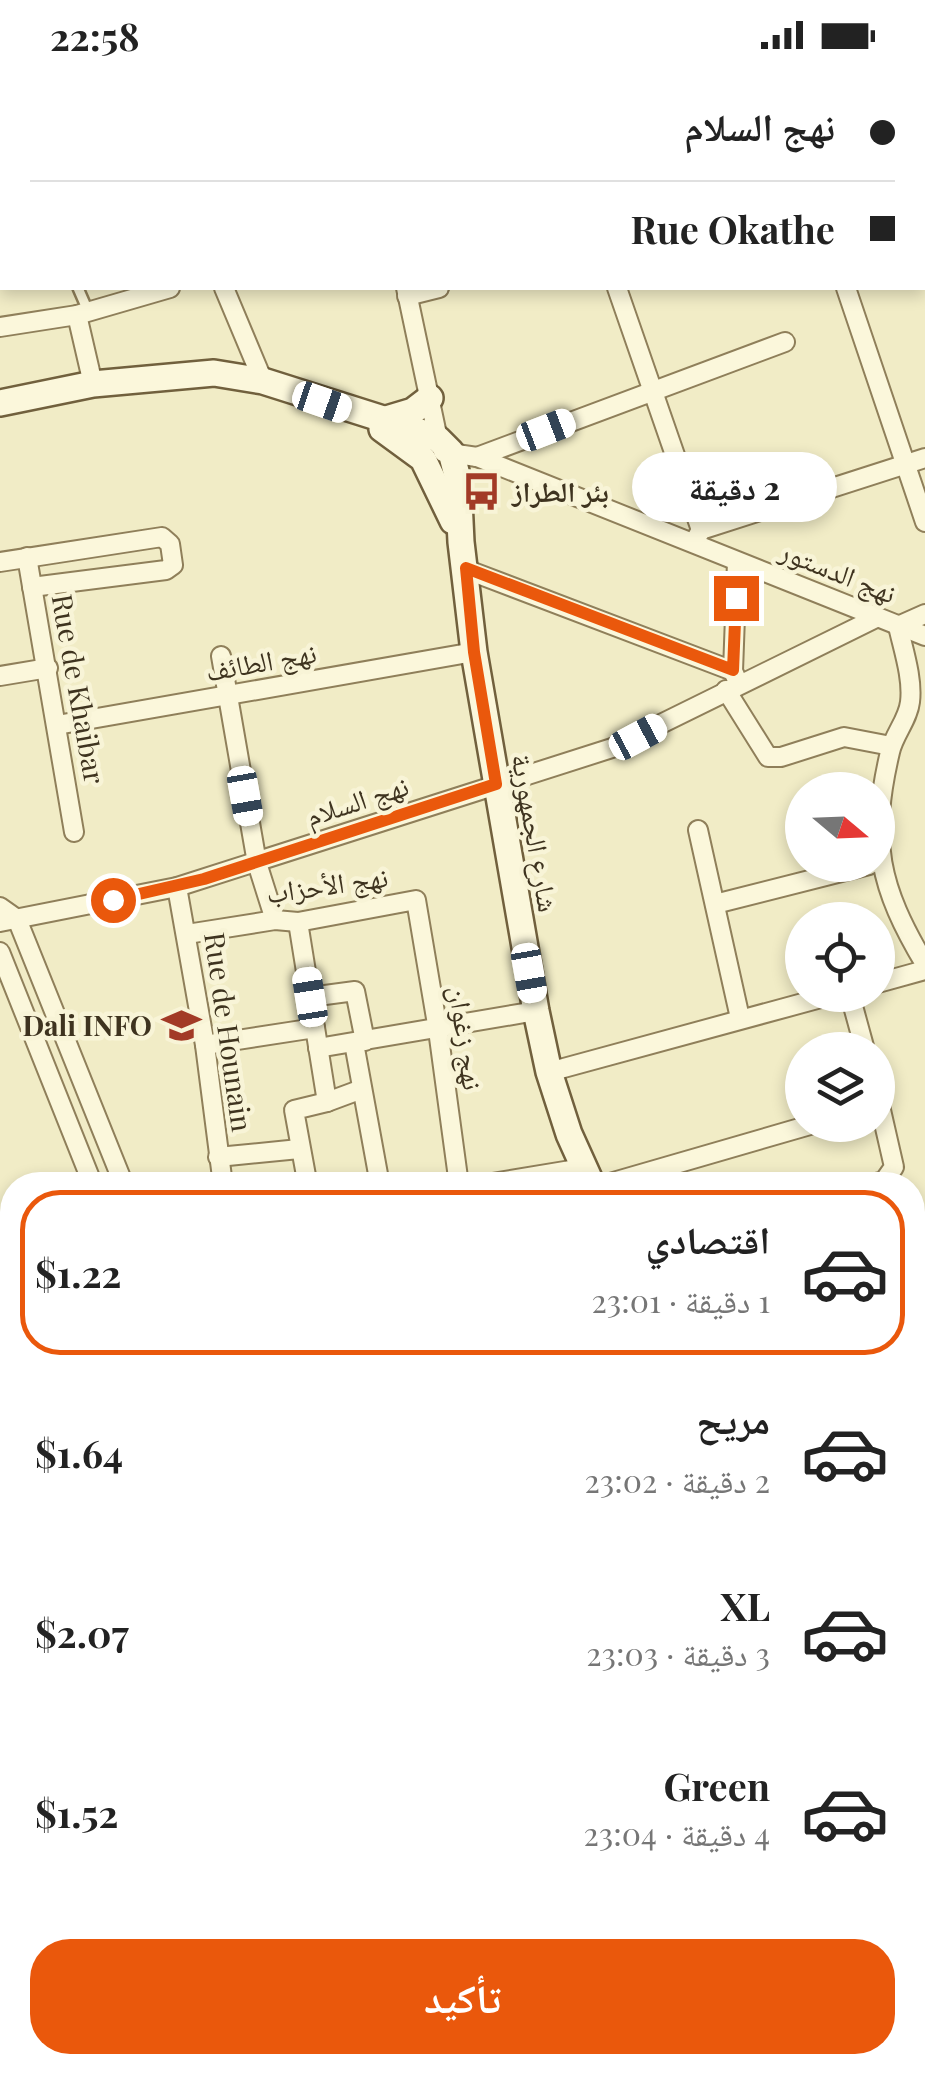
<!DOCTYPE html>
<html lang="ar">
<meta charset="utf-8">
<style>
:root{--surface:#fff;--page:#f6f6f6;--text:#222;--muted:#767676;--line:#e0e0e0;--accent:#ea580c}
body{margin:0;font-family:"Playfair Display","Noto Naskh Arabic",serif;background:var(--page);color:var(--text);direction:rtl;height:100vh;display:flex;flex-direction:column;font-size:38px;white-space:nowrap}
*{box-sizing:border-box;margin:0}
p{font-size:32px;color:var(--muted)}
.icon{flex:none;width:55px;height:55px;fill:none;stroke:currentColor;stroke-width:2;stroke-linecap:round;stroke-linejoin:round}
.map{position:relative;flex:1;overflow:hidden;direction:ltr}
.panel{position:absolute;left:0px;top:1102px;width:925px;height:902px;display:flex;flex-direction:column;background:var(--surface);border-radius:40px 40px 0 0;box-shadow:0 5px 15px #0003;direction:rtl}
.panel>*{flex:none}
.top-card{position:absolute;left:0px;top:0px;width:925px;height:220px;box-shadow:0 5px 15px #0003;direction:rtl;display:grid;align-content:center;height:220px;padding:0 30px;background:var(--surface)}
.needle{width:65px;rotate:109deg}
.controls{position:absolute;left:785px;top:702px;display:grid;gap:20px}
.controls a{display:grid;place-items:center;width:110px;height:110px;border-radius:50%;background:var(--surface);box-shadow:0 5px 15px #0003;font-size:50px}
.end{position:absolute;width:45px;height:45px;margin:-22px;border:12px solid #ea580c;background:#fff;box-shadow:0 0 0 5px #fff}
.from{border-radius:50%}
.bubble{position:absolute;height:70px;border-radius:35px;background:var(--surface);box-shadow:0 5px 15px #0003;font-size:32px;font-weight:700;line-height:70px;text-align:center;direction:rtl}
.car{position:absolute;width:30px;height:60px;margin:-30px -15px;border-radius:12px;box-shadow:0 0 8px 2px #0007;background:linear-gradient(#fff 24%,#345 0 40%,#fff 0 76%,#345 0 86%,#fff 0)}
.top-card b{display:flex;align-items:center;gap:35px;height:95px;font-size:38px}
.top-card b+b{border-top:2px solid var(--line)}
.top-card i{width:25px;height:25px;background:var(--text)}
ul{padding:18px 0 0;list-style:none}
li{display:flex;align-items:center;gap:30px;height:165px;margin:0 20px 15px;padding:0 10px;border:5px solid transparent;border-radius:40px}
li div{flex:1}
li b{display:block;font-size:38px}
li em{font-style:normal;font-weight:700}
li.active{border-color:var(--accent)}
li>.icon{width:90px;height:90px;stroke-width:1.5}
.button{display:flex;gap:20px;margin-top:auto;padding:20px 30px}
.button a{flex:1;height:115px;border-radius:40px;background:var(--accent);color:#fff;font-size:40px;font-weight:700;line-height:115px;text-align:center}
.status{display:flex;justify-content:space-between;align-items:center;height:70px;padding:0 50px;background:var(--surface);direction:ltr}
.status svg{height:28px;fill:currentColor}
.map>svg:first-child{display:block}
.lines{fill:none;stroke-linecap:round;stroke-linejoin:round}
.service-casing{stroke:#8f7f5a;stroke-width:14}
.minor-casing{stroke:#8f7f5a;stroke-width:22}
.tertiary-casing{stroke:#8f7f5a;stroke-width:25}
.secondary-casing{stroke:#71603d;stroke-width:30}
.service{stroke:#fbf7db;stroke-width:9}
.minor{stroke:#fbf7db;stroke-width:18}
.tertiary{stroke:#fbf7db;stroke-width:20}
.secondary{stroke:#fbf7db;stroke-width:25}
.rail-casing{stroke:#3e331f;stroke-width:9}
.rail{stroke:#f8f4d7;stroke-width:5;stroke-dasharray:15;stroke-linecap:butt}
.route{stroke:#ea580c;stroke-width:12}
.labels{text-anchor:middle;stroke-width:9;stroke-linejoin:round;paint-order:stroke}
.poi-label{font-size:28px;font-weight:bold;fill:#3e331f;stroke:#f8f4d7;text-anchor:start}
.street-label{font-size:28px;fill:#3e331f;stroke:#f8f4d7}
</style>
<div class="status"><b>22:58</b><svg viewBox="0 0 49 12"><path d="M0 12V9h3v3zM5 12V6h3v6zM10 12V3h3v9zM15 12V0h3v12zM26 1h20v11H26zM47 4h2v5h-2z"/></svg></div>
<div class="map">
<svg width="925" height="2004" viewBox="0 0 925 2004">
<rect width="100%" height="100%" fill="#f1ecc6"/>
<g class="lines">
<defs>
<path id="service" d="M78 218 88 241"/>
<g id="minor">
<path d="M373 0V2"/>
<path d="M496 0V2"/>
<path d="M886 0 892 2"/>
<path d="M185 2V0"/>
<path d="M625 2V0"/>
<path d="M745 2 746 0"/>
<path d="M922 14 925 15"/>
<path d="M922 87 925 86"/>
<path d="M224 218 263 311"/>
<path d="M406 218 438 369"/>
<path d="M617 218 701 460"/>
<path d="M846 218 925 452"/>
<path d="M407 226 439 218"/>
<path d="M77 245 93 314"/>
<path d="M0 257 77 245 170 218"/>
<path d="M443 382 477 387 925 566"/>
<path d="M477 387 785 272"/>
<path d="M697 467 701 460 925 388"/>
<path d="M27 487 74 762"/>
<path d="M0 492 162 467 170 474 173 495 166 500 32 517"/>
<path d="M465 499 733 601"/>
<path d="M925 544 898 556C903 579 913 608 910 632 908 650 894 664 890 682 869 771 879 817 925 894"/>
<path d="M221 586 257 793 275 850"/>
<path d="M0 606 48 598"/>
<path d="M737 610 733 601 737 492"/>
<path d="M726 620 768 687H781L844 667 891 676"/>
<path d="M57 655 474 582"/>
<path d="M698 760 740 948"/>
<path d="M177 817 205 975 223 1115"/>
<path d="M715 834 869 795"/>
<path d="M0 837 17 849 124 1115"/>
<path d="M0 852 177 817 612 678 876 548"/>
<path d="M298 852 327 1032"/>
<path d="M187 864 275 850 298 852 416 830 438 960 459 1115"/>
<path d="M0 882 93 1115"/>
<path d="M878 913 925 900"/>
<path d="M850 925 865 980"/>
<path d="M310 927 355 921 365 971"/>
<path d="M354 973 380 1115"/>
<path d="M205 975 315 958"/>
<path d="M318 978 536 941"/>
<path d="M549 1002 832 925"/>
<path d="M218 1087 299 1079"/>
<path d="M317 1115 307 1111 294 1040 327 1032 362 1019"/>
<path d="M480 1115 583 1098"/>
<path d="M603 1115 810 1055"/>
<path d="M869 1115 884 1111 894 1097 878 1027"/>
<path d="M912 1214 925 1218"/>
<path d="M0 1336 12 1334"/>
<path d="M0 1449 12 1448"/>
<path d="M0 1554 12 1553"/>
<path d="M912 1651 925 1661"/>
<path d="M0 1752 12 1751"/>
<path d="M912 1764 925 1757"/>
<path d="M0 1861 12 1859"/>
<path d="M0 1973 12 1971"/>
<path d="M18 1992 20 2004"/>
<path d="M138 1992 140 2004"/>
<path d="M293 1992 297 2004"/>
<path d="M431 1992 436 2004"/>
<path d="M469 1992 473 2004"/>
<path d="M487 2004 507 1992"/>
</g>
<g id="tertiary">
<path d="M912 1903 925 1896"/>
<path d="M725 2004 746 1992"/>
</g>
<g id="secondary">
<path d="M0 333 93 314 214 303 263 311 402 355 438 369 451 382 458 409 461 472 474 582 536 941 549 1002 569 1064 592 1115"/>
<path d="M383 350 413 341 430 328"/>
<path d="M382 359 423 389 453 451"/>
<path d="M912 1481 925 1492"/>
</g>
</defs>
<use href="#service" class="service-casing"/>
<use href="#minor" class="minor-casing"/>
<use href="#tertiary" class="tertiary-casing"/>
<use href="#secondary" class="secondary-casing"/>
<use href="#service" class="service"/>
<use href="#minor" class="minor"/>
<use href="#tertiary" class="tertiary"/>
<use href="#secondary" class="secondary"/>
<defs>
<g id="rail">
<path d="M912 1947 925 1940"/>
<path d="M912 1973 925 1965"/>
<path d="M814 2004 834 1992"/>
<path d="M859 2004 879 1992"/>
</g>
</defs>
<use href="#rail" class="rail-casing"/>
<use href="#rail" class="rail"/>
</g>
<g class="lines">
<path class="route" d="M113 830 204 809 496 714 474 582 466 498 733 600 736 528"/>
</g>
<defs>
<symbol id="bus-bare" viewBox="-9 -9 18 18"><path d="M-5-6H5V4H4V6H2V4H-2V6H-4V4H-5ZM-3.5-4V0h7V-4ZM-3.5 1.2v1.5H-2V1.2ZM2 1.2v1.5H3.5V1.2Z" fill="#a23a26" stroke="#f8f4d7" stroke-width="2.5" paint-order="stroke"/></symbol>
<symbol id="school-bare" viewBox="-9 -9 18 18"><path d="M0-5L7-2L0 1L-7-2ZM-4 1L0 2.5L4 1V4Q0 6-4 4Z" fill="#a23a26" stroke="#f8f4d7" stroke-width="2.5" paint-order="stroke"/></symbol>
</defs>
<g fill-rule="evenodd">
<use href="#bus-bare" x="454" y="394" width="55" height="55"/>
<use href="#school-bare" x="154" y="928" width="55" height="55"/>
</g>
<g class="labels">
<g class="poi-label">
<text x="512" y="432">بئر الطراز</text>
<text x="152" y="966" text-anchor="end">Dali INFO</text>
</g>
<g class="street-label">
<text transform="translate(838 502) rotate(22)" y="10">نهج الدستور</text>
<text transform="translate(261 592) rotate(-10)" y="10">نهج الطائف</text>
<text transform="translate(78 619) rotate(80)" y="10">Rue de Khaibar</text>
<text transform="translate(357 731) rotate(-18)" y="10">نهج السلام</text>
<text transform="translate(535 763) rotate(80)" y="10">شارع الجمهورية</text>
<text transform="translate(327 815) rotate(-8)" y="10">نهج الأحزاب</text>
<text transform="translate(228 962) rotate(82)" y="10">Rue de Hounain</text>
<text transform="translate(466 968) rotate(82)" y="10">نهج زغوان</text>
</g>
</g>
</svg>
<div class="controls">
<a><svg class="needle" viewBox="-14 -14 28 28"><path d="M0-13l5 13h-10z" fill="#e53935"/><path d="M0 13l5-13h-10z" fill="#767676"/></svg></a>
<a><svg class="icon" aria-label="locate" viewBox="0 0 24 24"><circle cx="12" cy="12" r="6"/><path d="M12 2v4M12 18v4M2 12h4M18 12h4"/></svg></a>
<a><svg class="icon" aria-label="layers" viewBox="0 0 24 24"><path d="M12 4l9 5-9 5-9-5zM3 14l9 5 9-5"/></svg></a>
</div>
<i class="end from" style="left:113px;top:830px"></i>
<i class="end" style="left:736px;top:528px"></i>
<div class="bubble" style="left:632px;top:382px;width:205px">2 دقيقة</div>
<i class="car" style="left:322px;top:332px;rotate:109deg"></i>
<i class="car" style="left:546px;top:360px;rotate:69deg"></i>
<i class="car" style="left:638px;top:667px;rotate:62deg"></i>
<i class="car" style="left:245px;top:726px;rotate:170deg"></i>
<i class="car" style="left:529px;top:903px;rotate:170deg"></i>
<i class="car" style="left:310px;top:927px;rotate:351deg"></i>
<div class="top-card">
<b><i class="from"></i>نهج السلام</b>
<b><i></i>Rue Okathe</b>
</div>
<section class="panel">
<ul>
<li class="active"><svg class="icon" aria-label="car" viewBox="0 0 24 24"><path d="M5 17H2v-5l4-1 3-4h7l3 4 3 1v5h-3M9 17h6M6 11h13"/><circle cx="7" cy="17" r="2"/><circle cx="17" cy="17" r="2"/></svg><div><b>اقتصادي</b><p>1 دقيقة · 23:01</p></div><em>$1.22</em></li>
<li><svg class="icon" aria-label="car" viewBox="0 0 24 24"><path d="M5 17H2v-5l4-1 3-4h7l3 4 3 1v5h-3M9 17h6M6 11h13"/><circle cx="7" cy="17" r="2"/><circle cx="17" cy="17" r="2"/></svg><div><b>مريح</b><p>2 دقيقة · 23:02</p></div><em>$1.64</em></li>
<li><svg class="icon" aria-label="car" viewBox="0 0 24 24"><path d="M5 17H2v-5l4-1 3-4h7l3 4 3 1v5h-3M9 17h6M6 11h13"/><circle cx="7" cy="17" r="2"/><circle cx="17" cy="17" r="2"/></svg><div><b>XL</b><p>3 دقيقة · 23:03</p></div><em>$2.07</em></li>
<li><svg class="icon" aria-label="car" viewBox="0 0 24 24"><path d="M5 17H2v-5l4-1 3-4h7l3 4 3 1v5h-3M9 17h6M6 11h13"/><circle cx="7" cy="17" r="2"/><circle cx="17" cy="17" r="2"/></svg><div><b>Green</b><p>4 دقيقة · 23:04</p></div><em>$1.52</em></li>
</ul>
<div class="button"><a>تأكيد</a></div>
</section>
</div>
